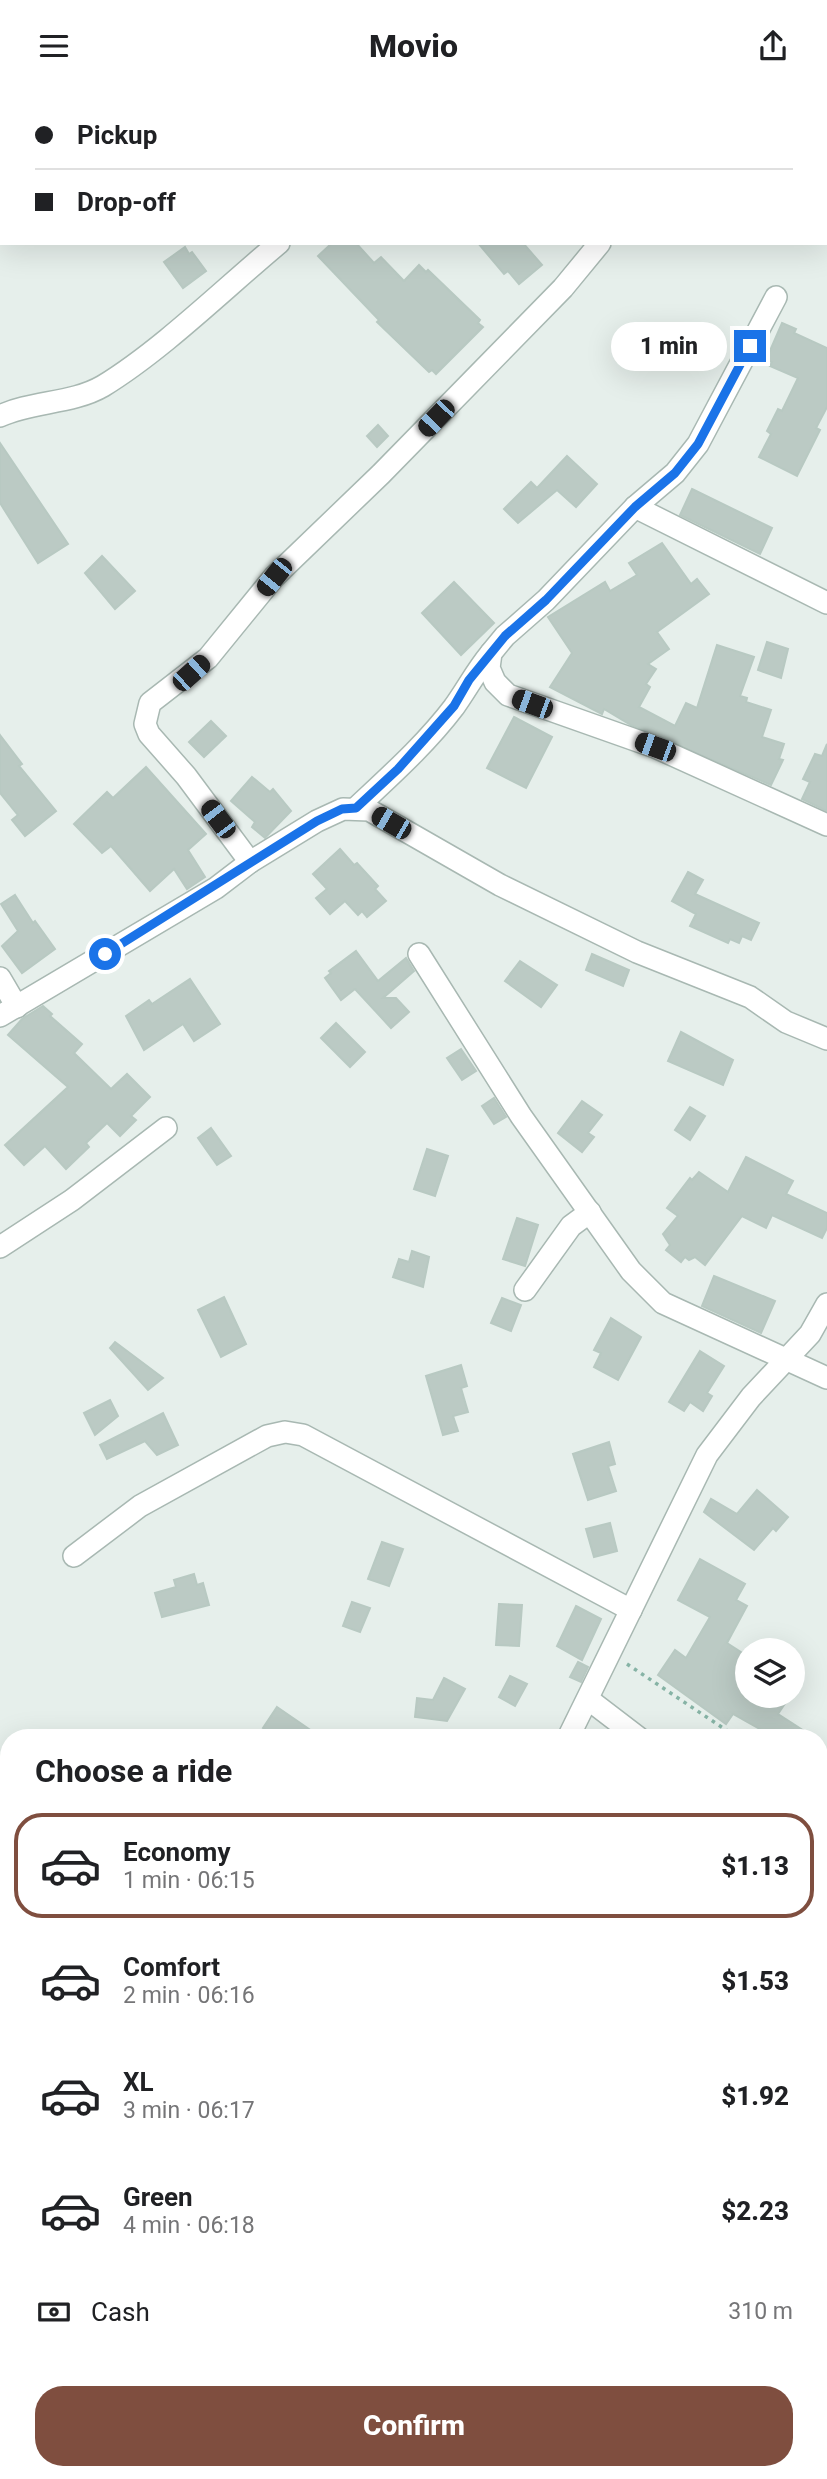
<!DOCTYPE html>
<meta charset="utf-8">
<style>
:root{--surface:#fff;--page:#f6f6f6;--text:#202124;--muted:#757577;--line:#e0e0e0;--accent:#7f4e3f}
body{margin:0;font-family:Roboto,sans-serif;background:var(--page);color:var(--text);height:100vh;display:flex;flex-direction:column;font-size:26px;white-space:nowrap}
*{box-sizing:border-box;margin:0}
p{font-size:23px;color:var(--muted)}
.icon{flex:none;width:38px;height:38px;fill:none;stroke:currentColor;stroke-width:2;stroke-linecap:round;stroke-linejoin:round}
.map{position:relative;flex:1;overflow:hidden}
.sheet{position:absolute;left:0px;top:1638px;width:828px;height:751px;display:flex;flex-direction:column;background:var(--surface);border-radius:28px 28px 0 0;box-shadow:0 7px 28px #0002}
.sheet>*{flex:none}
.guide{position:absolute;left:0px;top:0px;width:828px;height:154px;box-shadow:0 7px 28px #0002;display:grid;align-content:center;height:154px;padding:0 35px;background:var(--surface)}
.controls{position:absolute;left:735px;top:1547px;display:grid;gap:14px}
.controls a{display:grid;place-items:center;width:70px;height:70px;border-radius:50%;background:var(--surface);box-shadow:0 7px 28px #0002;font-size:35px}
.end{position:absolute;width:32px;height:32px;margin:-16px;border:9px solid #1a73e8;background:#fff;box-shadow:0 0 0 4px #fff}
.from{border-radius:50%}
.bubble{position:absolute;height:49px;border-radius:24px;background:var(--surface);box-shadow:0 7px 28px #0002;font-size:23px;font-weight:800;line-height:49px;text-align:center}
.car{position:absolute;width:21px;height:42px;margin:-21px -10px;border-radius:9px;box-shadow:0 0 5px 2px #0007;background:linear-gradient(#222 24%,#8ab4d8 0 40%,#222 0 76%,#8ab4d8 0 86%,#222 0)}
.guide b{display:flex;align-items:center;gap:24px;height:66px;font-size:26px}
.guide b+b{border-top:2px solid var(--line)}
.guide i{width:18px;height:18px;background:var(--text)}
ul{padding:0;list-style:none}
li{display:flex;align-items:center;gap:21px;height:105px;margin:0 14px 10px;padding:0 21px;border:4px solid transparent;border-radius:28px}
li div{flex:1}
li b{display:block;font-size:26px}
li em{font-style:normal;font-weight:800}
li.selected{border-color:var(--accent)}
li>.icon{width:63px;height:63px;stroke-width:1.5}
h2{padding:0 35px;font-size:32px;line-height:84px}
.pay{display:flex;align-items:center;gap:18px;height:77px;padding:0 35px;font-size:26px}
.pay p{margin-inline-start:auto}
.action{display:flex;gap:14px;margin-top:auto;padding:14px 35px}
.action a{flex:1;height:80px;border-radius:28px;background:var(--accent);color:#fff;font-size:28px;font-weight:800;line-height:80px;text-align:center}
header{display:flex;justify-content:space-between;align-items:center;height:91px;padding:0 35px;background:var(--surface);font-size:32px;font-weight:800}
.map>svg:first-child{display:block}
.building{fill:#bbcac4;stroke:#b8c9c2;stroke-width:2}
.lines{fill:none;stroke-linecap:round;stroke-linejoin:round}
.minor-casing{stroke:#a8b8b2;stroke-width:24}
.path{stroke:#86b3a5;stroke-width:3.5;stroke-dasharray:3.5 5;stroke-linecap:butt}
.minor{stroke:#fff;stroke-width:21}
.route{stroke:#1a73e8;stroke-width:9}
</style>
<header><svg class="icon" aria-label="menu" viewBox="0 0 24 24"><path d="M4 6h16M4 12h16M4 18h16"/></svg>Movio<svg class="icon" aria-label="share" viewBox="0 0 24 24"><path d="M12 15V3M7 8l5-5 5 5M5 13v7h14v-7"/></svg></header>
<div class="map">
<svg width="827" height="2388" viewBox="0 0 827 2388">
<rect width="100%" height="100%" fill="#e6efeb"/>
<g class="building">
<path d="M332 152H356L374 172 381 166 404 190 419 174 426 181 428 179 480 229 478 232 483 236 436 283 432 279 429 281 377 231 379 229 318 165Z"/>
<path d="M478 152H523L542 174 519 193 508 180 504 183Z"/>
<path d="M185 156 189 163 192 161 206 180 183 197 164 171Z"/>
<path d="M782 232 796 238 794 242 827 257V316L816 337 820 339 797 385 759 366 771 343 767 340 778 318 782 320 798 287 770 275 772 271 766 269Z"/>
<path d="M378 334 388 345 377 356 367 345Z"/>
<path d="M0 352 68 453 38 472 0 412Z"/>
<path d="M567 365 597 393 576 416 557 399 518 432 504 418 531 391 537 397Z"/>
<path d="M692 398 772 437 760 463 680 424Z"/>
<path d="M662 452 691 493 697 488 709 503 657 541 669 558 648 573 656 578 646 593 650 596 639 616 675 635 686 612 697 617 717 554 754 566 740 605 747 607 746 611 771 619 762 646 784 653 779 668 783 669 771 694 631 634 604 618 602 623 550 596 572 562 548 526 605 491 610 500 637 484 629 472Z"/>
<path d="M102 465 135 500 115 518 85 482Z"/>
<path d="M454 491 494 532 461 564 422 522Z"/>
<path d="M767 551 788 558 781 587 758 579Z"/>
<path d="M514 626 552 646 526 697 487 677Z"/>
<path d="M211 630 226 645 204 666 189 651Z"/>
<path d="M0 644 22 673 19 675 56 720 25 745 12 729 18 724 0 702Z"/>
<path d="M827 653V720L802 708 810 691 803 688 815 663 822 665Z"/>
<path d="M146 676 206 743 188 759 205 786 187 798 174 778 150 800 111 755 102 762 74 733 107 701 113 707Z"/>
<path d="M252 686 270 701 273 698 291 720 265 747 252 736 255 731 231 710Z"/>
<path d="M340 758 354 774 357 772 378 795 375 798 386 810 367 826 362 820 358 824 345 810 330 823 316 807 327 798 313 783Z"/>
<path d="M688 781 703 789 695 803 759 832 751 849 742 845 739 852 730 848 728 852 690 835 696 823 672 810Z"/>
<path d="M15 804 33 832 35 830 55 858 22 882 2 855 18 840 1 813Z"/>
<path d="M356 860 378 890 406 867 414 880 383 907H396L409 921 391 937 355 898 341 909 325 887 331 882 329 880Z"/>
<path d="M592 863 629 879 623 895 586 879Z"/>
<path d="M520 870 557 894 541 916 505 890Z"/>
<path d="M190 888 220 933 194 950 183 933 144 959 126 925 149 909 152 913Z"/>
<path d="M43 915 52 923 50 925 82 953 74 962 111 998 127 983 150 1006 131 1025 136 1029 120 1045 107 1032 86 1052 89 1056 66 1078 45 1055 24 1074 5 1054 68 996 8 944 22 928Z"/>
<path d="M336 932 365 961 350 976 321 947Z"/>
<path d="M681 941 733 969 723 994 668 970Z"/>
<path d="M461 958 476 980 462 989 447 967Z"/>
<path d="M494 1007 506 1026 494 1033 482 1015Z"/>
<path d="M582 1010 602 1024 588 1042 594 1046 582 1061 558 1042Z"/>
<path d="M690 1016 705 1025 690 1049 675 1039Z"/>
<path d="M211 1037 231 1065 217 1074 198 1047Z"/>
<path d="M427 1058 448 1065 435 1105 414 1098Z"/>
<path d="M746 1066 793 1090 786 1103 827 1122V1137L822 1147 772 1124 766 1137 742 1125 705 1174 695 1166 689 1169 685 1166 681 1171 666 1159 670 1154 663 1143 678 1125 667 1117 690 1087 692 1089 699 1081 728 1101Z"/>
<path d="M517 1127 538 1134 525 1175 503 1168Z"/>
<path d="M412 1160 429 1166 423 1196 393 1186 399 1168 409 1171Z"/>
<path d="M714 1185 775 1210 761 1242 702 1215Z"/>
<path d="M224 1206 246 1253 221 1266 198 1219Z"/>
<path d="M502 1207 521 1214 511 1240 491 1232Z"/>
<path d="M611 1227 641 1246 618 1289 594 1276 601 1262 594 1259Z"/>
<path d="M115 1251 163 1287 148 1299 110 1257Z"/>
<path d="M700 1260 724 1275 707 1302 712 1305 703 1320 690 1311 684 1320 669 1311Z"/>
<path d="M461 1274 467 1295 461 1297 468 1321 453 1325 458 1340 443 1344 426 1285Z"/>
<path d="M110 1309 118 1325 95 1344 84 1322Z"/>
<path d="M163 1322 178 1354 157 1364 145 1350 107 1368 100 1354Z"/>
<path d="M609 1351 615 1373 608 1375 616 1400 588 1409 573 1363Z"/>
<path d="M757 1399 788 1426 776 1440 773 1437 754 1459 704 1421 711 1408 737 1423Z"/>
<path d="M610 1432 617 1460 594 1466 586 1438Z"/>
<path d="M382 1451 403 1458 389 1495 368 1488Z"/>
<path d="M700 1468 745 1493 736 1509 747 1515 727 1552 747 1565V1605H790L778 1623 815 1647H776L733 1623 726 1633 658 1584 675 1559 686 1567 710 1526 678 1509Z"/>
<path d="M194 1483 197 1494 203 1492 209 1514 162 1526 155 1502 176 1496 174 1489Z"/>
<path d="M352 1511 370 1517 360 1541 343 1535Z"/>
<path d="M499 1513 522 1514 519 1555 496 1554Z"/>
<path d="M576 1515 601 1528 582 1569 557 1555Z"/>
<path d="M578 1571 588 1576 581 1591 570 1586Z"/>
<path d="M510 1585 527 1593 515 1615 499 1606Z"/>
<path d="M444 1587 465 1598 447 1630 415 1626 417 1607 433 1609Z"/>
<path d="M277 1616 322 1647H278L263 1637Z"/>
</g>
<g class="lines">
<defs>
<g id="minor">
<path d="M479 2 482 0"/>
<path d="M712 2V0"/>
<path d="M776 206 698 353 675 382 635 416 546 509 505 545 491 562 489 577 495 591 508 604 655 656 827 734"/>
<path d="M0 325C32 310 72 313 103 295 162 259 225 197 279 152"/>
<path d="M635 416 827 512"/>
<path d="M356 717C390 685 426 653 454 616 467 598 476 580 491 562"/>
<path d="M250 771 186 685 149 643 145 633 150 612 208 567 274 486 381 383 563 197 600 152"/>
<path d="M419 863 521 1025 631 1180 663 1212 827 1287"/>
<path d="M0 887 17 916"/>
<path d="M0 925 216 797 250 771 317 730 343 718 369 719 500 794 637 861 750 906 786 931 827 948"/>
<path d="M0 1156 72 1109 166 1037"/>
<path d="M525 1199 571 1135 590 1121"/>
<path d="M74 1465 140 1415 267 1345 285 1341 303 1344 631 1519"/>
<path d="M588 1608 639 1647"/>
<path d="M568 1647 707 1364 751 1306 810 1243 827 1213"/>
<path d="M826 1990 827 1989"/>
<path d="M0 2006 9 1985"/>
<path d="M0 2163 9 2165"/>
<path d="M819 2319 827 2321"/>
<path d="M264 2380 266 2388"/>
<path d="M754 2382 779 2388"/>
<path d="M672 2388 685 2380 743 2388 754 2380"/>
</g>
</defs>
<use href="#minor" class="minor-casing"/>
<g class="path">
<path d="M627 1573 738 1647"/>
<path d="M819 1716 827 1722"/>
<path d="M388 2388 404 2380"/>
</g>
<use href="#minor" class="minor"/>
</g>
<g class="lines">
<path class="route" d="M105 863 317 730 342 718 356 717 398 678 454 615 469 589 505 545 546 509 635 416 675 382 698 353 750 255"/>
</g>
</svg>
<div class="controls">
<a><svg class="icon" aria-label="layers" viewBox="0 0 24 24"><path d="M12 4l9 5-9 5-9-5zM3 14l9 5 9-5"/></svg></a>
</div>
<i class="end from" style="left:105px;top:863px"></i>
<i class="end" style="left:750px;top:255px"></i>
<div class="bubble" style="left:611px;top:231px;width:116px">1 min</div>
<i class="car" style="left:436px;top:327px;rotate:224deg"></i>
<i class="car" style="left:274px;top:486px;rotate:219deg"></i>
<i class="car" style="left:191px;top:582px;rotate:48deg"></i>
<i class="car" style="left:532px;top:613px;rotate:290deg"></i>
<i class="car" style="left:655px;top:656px;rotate:290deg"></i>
<i class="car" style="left:218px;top:728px;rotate:323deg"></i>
<i class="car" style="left:391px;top:732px;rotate:300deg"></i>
<div class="guide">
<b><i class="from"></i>Pickup</b>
<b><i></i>Drop-off</b>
</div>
<section class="sheet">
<h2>Choose a ride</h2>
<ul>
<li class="selected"><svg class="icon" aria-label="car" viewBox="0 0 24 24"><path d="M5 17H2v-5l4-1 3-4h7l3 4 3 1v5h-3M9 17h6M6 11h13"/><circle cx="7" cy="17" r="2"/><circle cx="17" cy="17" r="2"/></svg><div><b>Economy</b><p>1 min · 06:15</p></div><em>$1.13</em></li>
<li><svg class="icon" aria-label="car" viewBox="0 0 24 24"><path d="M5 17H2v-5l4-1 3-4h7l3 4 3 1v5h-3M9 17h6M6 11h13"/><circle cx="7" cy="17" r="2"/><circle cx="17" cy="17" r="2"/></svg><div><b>Comfort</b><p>2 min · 06:16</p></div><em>$1.53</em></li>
<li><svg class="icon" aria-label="car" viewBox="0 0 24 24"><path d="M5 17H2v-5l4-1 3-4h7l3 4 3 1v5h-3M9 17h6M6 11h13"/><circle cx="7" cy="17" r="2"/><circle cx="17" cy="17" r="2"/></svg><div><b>XL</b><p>3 min · 06:17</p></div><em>$1.92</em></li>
<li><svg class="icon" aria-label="car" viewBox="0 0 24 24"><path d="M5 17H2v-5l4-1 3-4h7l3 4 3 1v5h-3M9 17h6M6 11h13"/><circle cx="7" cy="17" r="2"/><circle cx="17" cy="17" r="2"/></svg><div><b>Green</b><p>4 min · 06:18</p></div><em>$2.23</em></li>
</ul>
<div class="pay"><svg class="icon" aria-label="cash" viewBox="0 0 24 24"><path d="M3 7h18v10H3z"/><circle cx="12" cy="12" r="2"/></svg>Cash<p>310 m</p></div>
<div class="action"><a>Confirm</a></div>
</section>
</div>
